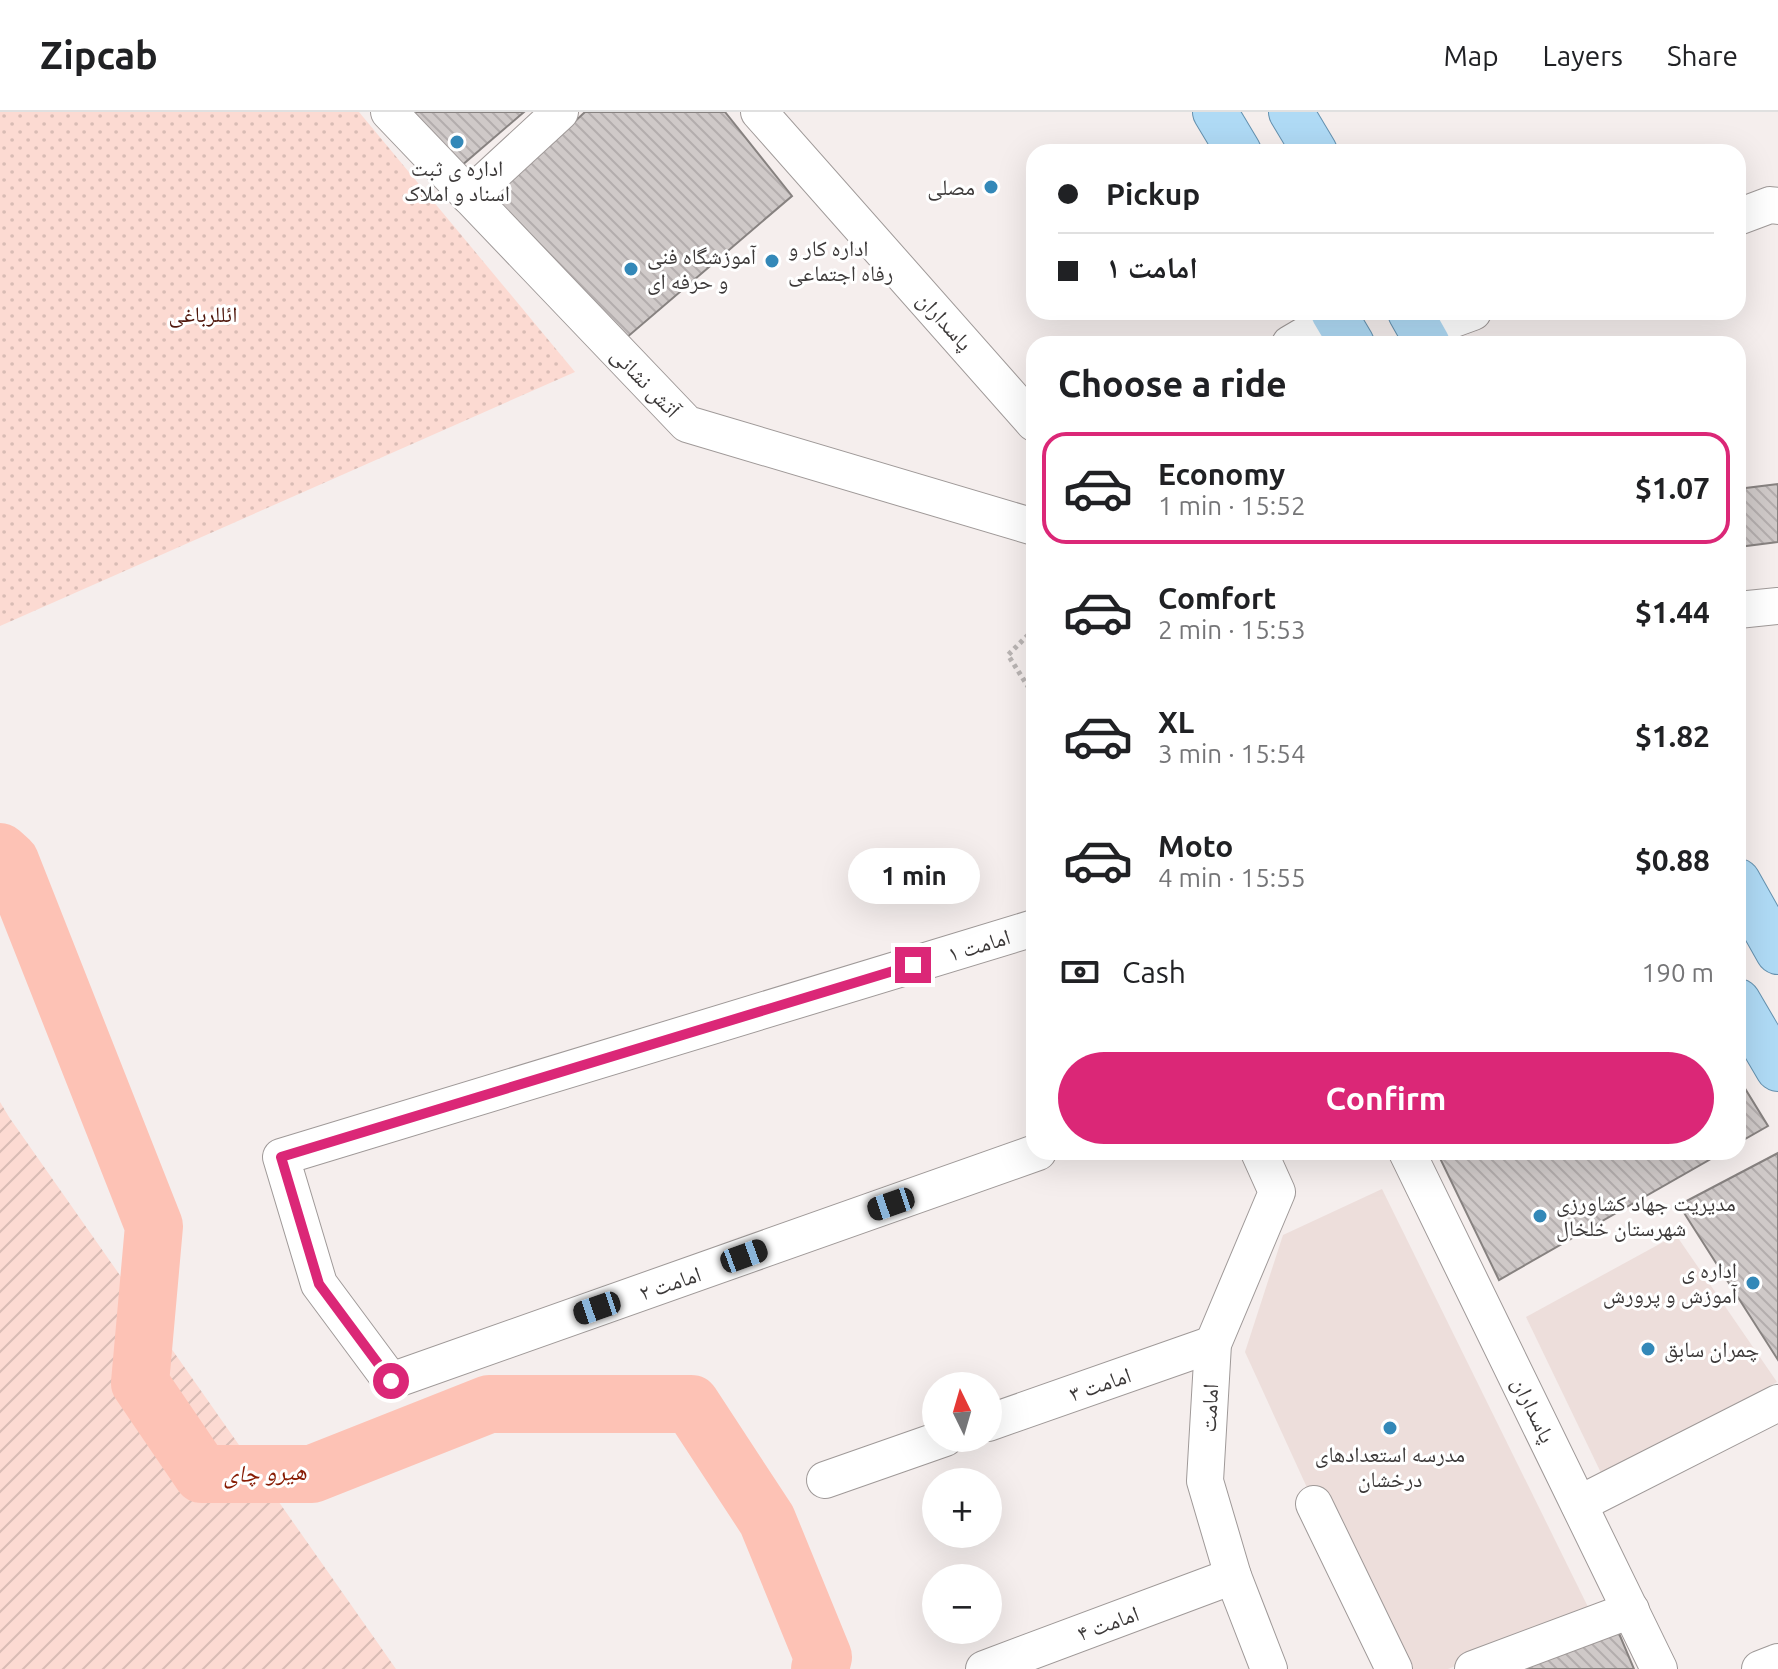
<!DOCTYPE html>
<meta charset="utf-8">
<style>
:root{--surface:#fff;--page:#f2f2f2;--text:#202124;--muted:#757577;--line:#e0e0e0;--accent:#db2777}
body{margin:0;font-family:Ubuntu,"Noto Naskh Arabic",sans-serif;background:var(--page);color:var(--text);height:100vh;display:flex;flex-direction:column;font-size:30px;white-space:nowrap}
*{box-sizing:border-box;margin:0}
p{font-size:26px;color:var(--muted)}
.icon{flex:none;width:44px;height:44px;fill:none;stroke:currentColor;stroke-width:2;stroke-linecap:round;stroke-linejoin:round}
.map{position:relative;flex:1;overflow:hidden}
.side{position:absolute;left:1026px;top:224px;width:720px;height:824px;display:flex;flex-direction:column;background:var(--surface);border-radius:24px;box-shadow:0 8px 32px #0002}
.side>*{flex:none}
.hud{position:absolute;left:1026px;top:32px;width:720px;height:176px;border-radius:24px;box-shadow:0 8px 32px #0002;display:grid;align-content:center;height:176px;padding:0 32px;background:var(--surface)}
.needle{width:52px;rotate:355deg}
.fabs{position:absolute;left:922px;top:1260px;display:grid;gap:16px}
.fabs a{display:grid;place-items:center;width:80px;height:80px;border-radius:50%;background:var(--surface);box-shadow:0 8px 32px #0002;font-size:40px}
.end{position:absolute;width:36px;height:36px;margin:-18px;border:10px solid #db2777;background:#fff;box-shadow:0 0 0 4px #fff}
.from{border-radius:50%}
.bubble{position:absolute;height:56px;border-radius:28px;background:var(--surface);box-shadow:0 8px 32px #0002;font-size:26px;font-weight:700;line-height:56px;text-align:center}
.car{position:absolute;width:24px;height:48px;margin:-24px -12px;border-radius:10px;box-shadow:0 0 6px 2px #0007;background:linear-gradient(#222 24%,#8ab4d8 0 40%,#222 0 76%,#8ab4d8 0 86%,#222 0)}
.hud b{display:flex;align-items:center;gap:28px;height:76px;font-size:30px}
.hud b+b{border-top:2px solid var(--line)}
.hud i{width:20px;height:20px;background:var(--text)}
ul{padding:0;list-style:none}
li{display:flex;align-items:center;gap:24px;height:112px;margin:0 16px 12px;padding:0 16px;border:4px solid transparent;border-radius:24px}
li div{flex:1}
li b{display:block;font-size:30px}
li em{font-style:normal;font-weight:700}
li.selected{border-color:var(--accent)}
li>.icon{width:72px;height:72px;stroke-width:1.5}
h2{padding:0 32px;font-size:36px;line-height:96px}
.pay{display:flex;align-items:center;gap:20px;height:88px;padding:0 32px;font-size:30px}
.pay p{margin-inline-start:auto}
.primary-button{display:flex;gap:16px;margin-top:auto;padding:16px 32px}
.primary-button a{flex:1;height:92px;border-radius:48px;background:var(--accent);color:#fff;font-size:32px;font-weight:700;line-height:92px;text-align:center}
header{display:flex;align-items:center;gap:48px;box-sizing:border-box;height:112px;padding:0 40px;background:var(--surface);border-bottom:2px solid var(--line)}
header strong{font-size:38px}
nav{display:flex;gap:44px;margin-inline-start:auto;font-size:28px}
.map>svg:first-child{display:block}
.built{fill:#eddedb}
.park{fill:url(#park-dots)}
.garden{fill:url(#garden-furrows)}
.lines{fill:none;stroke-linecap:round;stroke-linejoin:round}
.river{stroke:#fdc2b5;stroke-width:58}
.building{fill:url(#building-back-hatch);stroke:#878280;stroke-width:2}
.street-casing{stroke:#9f9998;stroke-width:38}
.primary-casing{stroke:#6491af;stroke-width:46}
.path{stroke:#bab5b4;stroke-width:5;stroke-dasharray:4 4;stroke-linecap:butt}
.street{stroke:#fff;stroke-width:36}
.primary{stroke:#afdaf5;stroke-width:44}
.route{stroke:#db2777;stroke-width:10}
.poi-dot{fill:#3388b8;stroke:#fff;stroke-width:3}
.labels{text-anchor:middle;stroke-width:6;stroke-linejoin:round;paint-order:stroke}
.poi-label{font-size:22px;fill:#3c3939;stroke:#fff;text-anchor:start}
.park-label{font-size:22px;fill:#4f160b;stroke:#fff}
.street-label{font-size:22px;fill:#3c3939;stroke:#fff}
.water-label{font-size:24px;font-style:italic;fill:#881c04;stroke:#fff}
</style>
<header>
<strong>Zipcab</strong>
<nav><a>Map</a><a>Layers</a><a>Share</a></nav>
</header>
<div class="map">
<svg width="1778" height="1557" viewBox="0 0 1778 1557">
<defs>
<pattern id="park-dots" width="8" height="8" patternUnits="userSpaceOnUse" patternTransform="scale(2)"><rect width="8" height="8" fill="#fcdad2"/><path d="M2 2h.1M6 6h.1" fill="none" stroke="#d9bcb5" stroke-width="1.8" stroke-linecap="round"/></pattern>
<pattern id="garden-furrows" width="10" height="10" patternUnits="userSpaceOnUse" patternTransform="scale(2)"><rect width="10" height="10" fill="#fcdad2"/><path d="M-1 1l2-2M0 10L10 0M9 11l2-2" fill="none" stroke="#d9bcb5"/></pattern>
<pattern id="building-back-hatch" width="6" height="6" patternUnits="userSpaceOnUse" patternTransform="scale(2)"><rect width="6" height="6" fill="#cfc9c8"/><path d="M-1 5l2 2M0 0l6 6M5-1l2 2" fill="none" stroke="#b3adad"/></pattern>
</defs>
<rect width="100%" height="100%" fill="#f5eeed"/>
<g class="built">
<path d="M1382 1077 1590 1499 1448 1557H1390L1245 1240 1283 1123Z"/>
<path d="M1676 1123 1777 1270 1603 1365 1526 1205Z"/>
</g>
<path class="park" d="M0 0H359L575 260 0 514Z"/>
<path class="garden" d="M0 990 9 1005 396 1557H0Z"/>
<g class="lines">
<path class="river" d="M0 740 10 749 154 1114 140 1271 202 1362H312L489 1292H691L767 1408 823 1545 820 1557"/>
</g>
<g class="building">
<path d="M397 0H524L454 60Z"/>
<path d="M585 0H725L792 84 625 227 490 88Z"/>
<path d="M1778 372V430L1738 435V377Z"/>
<path d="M1738 965 1768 1014 1738 1031Z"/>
<path d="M1437 1040H1723L1499 1168Z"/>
<path d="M1778 1041V1248L1679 1093Z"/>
<path d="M1618 1519 1634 1557H1519Z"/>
</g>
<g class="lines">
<defs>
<g id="street">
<path d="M389 0 687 312 1034 415"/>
<path d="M759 0 1034 311"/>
<path d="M469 84 560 0"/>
<path d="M1738 105 1770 93 1778 94"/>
<path d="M1421 219 1473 200"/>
<path d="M1290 232 1336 205"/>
<path d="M1738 498 1778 494"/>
<path d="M1034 816 281 1045 319 1172 391 1269 1038 1040"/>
<path d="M1259 1040 1277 1080 1213 1232 1205 1369 1233 1464 1269 1557"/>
<path d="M1407 1040 1659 1557"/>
<path d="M988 1311 1213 1232"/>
<path d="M825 1368 945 1326"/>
<path d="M1314 1392 1394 1557"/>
<path d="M1579 1392 1778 1291"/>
<path d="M984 1557 1233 1464"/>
<path d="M1473 1557 1631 1498"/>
<path d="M1760 1557 1778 1550"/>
</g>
<g id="primary">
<path d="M1215 0 1239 40"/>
<path d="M1291 0 1315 40"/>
<path d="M1333 200 1352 232"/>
<path d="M1410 200 1428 232"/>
<path d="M1738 769 1778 840"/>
<path d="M1738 889 1778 957"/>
</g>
</defs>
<use href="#street" class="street-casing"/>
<use href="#primary" class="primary-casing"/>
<path class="path" d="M1034 517 1008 543 1034 584"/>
<use href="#street" class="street"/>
<use href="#primary" class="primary"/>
</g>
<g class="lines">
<path class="route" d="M391 1269 319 1172 281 1045 913 853"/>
</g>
<g class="poi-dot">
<circle cx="457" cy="30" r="8"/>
<circle cx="991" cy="75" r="8"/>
<circle cx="772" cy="149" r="8"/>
<circle cx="631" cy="157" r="8"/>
<circle cx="1540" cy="1104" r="8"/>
<circle cx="1753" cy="1171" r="8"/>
<circle cx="1648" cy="1237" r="8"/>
<circle cx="1390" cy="1316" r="8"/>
</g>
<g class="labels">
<g class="poi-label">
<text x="457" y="64" text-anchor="middle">اداره ی ثبت<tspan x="457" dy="25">اسناد و املاک</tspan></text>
<text x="975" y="83" text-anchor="end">مصلی</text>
<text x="788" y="144">اداره کار و<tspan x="788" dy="25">رفاه اجتماعی</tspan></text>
<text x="647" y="152">آموزشگاه فنی<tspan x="647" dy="25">و حرفه ای</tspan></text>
<text x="1556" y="1099">مدیریت جهاد کشاورزی<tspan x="1556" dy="25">شهرستان خلخال</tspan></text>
<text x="1737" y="1166" text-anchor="end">اداره ی<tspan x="1737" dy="25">آموزش و پرورش</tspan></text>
<text x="1664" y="1245">چمران سابق</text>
<text x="1390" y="1350" text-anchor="middle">مدرسه استعدادهای<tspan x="1390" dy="25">درخشان</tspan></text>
</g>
<g class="park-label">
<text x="203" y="210">ائللرباغی</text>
</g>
<g class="street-label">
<text transform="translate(945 209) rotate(48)" y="8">پاسداران</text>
<text transform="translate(646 270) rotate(46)" y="8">آتش نشانی</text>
<text transform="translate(979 833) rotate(-17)" y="8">امامت ۱</text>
<text transform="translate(670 1171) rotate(-19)" y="8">امامت ۲</text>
<text transform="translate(1100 1272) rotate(-19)" y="8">امامت ۳</text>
<text transform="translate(1209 1296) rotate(-87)" y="8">امامت</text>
<text transform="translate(1534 1298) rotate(64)" y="8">پاسداران</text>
<text transform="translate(1108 1511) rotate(-20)" y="8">امامت ۴</text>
</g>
<g class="water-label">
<text transform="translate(265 1361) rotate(-2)" y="8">هیرو چای</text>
</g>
</g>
</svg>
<div class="fabs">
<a><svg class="needle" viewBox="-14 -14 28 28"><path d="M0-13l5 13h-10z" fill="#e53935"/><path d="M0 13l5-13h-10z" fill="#757577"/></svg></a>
<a>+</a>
<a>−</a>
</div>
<i class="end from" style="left:391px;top:1269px"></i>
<i class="end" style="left:913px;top:853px"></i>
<div class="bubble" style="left:848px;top:736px;width:132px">1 min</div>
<i class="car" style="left:891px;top:1092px;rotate:251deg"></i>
<i class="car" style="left:744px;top:1144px;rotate:70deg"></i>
<i class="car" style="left:597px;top:1196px;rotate:251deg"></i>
<div class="hud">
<b><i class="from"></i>Pickup</b>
<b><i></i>امامت ۱</b>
</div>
<section class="side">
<h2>Choose a ride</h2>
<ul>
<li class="selected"><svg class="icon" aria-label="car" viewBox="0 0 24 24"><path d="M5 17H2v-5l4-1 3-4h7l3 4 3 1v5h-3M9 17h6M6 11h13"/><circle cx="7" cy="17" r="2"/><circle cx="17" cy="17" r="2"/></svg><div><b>Economy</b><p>1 min · 15:52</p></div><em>$1.07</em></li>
<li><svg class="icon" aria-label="car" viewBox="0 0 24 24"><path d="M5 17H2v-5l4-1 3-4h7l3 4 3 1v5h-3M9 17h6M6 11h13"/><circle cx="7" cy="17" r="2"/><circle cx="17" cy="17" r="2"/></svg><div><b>Comfort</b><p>2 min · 15:53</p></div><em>$1.44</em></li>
<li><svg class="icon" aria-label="car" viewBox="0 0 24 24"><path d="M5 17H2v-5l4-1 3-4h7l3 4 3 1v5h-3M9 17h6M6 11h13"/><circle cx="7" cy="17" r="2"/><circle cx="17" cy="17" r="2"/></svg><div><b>XL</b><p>3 min · 15:54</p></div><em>$1.82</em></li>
<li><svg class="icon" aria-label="car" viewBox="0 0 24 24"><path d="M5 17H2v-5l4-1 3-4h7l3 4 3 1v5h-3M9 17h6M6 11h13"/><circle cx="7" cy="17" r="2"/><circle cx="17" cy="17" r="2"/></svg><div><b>Moto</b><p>4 min · 15:55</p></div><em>$0.88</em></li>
</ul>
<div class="pay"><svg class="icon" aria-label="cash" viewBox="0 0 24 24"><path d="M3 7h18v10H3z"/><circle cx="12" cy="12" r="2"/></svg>Cash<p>190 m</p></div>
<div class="primary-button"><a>Confirm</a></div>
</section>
</div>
